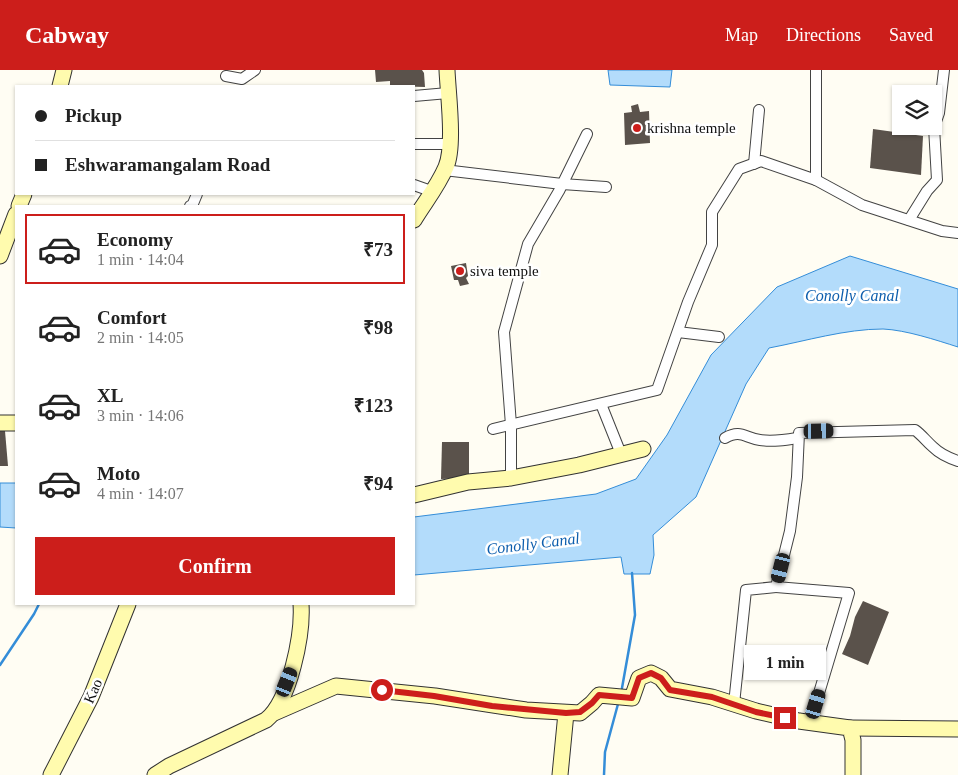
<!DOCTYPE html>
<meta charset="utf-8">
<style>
:root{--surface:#fff;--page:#f6f6f6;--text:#222;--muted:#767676;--line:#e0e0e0;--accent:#cc1e1b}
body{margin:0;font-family:"Times New Roman",serif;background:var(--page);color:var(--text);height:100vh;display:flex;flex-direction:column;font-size:19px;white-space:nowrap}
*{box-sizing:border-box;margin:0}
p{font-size:16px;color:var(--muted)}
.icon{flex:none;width:28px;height:28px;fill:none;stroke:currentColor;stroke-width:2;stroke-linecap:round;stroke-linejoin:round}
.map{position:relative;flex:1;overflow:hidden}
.panel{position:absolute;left:15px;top:135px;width:400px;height:400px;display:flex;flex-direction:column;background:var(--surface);border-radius:0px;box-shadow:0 1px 4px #0004}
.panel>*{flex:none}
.hud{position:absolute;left:15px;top:15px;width:400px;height:110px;border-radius:0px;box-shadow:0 1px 4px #0004;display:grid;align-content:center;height:110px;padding:0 20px;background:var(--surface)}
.buttons{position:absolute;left:892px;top:15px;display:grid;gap:10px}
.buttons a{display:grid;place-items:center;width:50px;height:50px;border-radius:0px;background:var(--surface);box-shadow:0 1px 4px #0004;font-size:25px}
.end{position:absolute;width:22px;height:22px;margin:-11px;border:6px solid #cc1e1b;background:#fff;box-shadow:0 0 0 2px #fff}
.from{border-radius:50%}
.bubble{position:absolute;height:35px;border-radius:0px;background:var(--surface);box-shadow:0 1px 4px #0004;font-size:16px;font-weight:700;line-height:35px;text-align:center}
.car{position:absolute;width:15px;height:30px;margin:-15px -8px;border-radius:6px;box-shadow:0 0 4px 1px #0007;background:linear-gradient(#222 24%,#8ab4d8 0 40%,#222 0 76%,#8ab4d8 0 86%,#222 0)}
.hud b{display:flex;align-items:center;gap:18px;height:48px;font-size:19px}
.hud b+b{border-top:1px solid var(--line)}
.hud i{width:12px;height:12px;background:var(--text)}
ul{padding:9px 0 0;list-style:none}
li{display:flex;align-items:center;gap:15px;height:70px;margin:0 10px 8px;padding:0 10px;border:2px solid transparent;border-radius:0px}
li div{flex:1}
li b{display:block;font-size:19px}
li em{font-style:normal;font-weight:700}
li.on{border-color:var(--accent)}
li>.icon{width:45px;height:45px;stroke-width:1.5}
.button{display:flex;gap:10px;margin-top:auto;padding:10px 20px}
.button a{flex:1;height:58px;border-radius:0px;background:var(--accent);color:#fff;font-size:20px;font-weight:700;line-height:58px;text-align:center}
header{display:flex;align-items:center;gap:30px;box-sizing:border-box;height:70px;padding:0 25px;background:var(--accent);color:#fff}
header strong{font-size:24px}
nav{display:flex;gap:28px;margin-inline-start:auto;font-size:18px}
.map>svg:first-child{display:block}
.water{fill:#b3dcfb;stroke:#348dd8}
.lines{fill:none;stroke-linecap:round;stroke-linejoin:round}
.stream{stroke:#348dd8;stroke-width:2.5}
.building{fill:#5a524b}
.street-casing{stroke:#434343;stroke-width:12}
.secondary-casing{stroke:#323232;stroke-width:17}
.street{stroke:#fff;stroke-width:10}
.secondary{stroke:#fffbae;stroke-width:15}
.route{stroke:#cc1e1b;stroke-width:6}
.poi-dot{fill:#cc1e1b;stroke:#fff;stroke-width:2}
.labels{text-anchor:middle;stroke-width:5;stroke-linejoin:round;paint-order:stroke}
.poi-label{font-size:15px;fill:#101010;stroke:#fff;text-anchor:start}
.street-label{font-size:15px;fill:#101010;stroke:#fff}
.water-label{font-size:16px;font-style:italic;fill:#0d5ead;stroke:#fff}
</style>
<header>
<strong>Cabway</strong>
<nav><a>Map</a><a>Directions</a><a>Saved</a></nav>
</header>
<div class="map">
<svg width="958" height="705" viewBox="0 0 958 705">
<rect width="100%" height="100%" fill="#fffdf3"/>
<g class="water">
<path d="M608 0H672L670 17 610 15Z"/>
<path d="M850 186 958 219V277C936 270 906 260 883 259 845 259 806 271 769 278L746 314 696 427 653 465 654 485 650 504H624L621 487 414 505V447L596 424 636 409 667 365 711 285 777 217Z"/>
<path d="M0 413H16V458L0 457Z"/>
</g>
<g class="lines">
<g class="stream">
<path d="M0 595 34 544 39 534"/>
<path d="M622 618 635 545 632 503"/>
<path d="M604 705 605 682 618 634"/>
</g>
</g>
<g class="building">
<path d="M375 0H422L424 3 425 17 390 16V11L376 12Z"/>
<path d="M638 34 640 42 649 41 650 73 625 75 624 43 632 42 631 36Z"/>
<path d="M873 59 923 66 921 105 870 98Z"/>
<path d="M466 193 468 206 466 208 469 214 460 216 458 210H454L451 196Z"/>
<path d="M0 361H5L8 396H0Z"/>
<path d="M442 372H469V408L441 409Z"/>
<path d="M863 531 889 542 868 595 842 584 850 566 855 547Z"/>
</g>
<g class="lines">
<defs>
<g id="street">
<path d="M226 6 242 9 255 0"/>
<path d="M414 26 448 23"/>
<path d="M414 74H450"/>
<path d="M754 94 759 40"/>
<path d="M444 100 562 114 606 117"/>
<path d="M816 110 862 135 942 161 958 163"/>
<path d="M414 115 431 121"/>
<path d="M190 136H192L197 124"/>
<path d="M909 150 927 121 937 110 934 57 939 43 944 0"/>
<path d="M678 262 719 267"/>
<path d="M601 334 621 384"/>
<path d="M493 359 657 320 688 232 712 175V142L739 99 761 91 816 110V0"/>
<path d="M725 368C741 359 745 368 760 370 773 372 785 370 797 368"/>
<path d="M511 408V355L504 262 528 174 559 121 587 64"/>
<path d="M734 634 746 520 776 517"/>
<path d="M810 653 849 523 776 517 790 461 797 407 799 363 915 360C922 365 926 371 933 377 940 384 949 388 958 391"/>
</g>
<g id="secondary">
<path d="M60 16 64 0"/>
<path d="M19 136 24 124"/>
<path d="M414 150C425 132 438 116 446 97 455 76 448 24 447 0"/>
<path d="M0 186 16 144"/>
<path d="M0 353H16"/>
<path d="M414 425 468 412 511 408 579 395 643 379"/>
<path d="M274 643 336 616 435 626 526 640 580 643 592 633 599 625 632 628 639 608 651 603 661 608 670 619 712 627 756 641 799 651 850 658 853 670V705"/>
<path d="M850 658 958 659"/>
<path d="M51 705 91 627 128 534"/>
<path d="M155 705 169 696 266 650C290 631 303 564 301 534"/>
<path d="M560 705 566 643"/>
</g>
</defs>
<use href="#street" class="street-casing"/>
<use href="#secondary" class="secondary-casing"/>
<use href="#street" class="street"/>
<use href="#secondary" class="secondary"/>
</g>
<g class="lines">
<path class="route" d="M382 620 434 626 492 636 566 643 580 642 592 633 599 625 632 628 639 608 651 603 661 608 670 620 712 627 756 642 785 648"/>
</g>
<g class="poi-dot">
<circle cx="637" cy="58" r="5"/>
<circle cx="460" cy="201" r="5"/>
</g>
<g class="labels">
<g class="poi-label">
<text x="647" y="63">krishna temple</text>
<text x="470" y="206">siva temple</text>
</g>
<g class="street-label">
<text transform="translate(93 621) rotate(-66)" y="5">Kao</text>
</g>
<g class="water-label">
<text x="852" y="231">Conolly Canal</text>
<text transform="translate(533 473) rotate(-7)" y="6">Conolly Canal</text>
</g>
</g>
</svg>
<div class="buttons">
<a><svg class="icon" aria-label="layers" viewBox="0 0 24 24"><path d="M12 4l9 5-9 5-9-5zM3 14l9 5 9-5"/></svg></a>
</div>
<i class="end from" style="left:382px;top:620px"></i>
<i class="end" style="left:785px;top:648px"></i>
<div class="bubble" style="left:744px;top:575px;width:82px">1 min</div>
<i class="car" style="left:819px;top:361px;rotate:89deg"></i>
<i class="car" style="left:781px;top:498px;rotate:194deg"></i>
<i class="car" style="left:287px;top:612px;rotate:22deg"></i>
<i class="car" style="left:816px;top:634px;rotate:17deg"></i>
<div class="hud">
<b><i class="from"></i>Pickup</b>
<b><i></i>Eshwaramangalam Road</b>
</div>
<section class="panel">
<ul>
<li class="on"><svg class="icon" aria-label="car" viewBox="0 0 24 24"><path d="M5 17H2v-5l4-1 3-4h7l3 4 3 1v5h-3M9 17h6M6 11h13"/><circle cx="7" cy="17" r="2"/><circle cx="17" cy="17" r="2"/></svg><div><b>Economy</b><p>1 min · 14:04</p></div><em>₹73</em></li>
<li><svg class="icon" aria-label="car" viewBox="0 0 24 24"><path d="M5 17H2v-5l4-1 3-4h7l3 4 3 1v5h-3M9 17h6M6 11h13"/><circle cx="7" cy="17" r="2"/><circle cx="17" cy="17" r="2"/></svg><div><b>Comfort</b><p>2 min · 14:05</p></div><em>₹98</em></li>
<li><svg class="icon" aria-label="car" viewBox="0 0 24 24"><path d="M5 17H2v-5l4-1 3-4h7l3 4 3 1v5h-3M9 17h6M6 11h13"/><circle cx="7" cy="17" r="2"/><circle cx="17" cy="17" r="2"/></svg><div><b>XL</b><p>3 min · 14:06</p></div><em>₹123</em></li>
<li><svg class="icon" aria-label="car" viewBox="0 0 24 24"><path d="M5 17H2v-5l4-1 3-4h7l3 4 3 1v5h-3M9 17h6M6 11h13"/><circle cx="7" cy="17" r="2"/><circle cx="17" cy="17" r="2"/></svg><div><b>Moto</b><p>4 min · 14:07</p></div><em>₹94</em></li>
</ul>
<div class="button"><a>Confirm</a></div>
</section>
</div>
